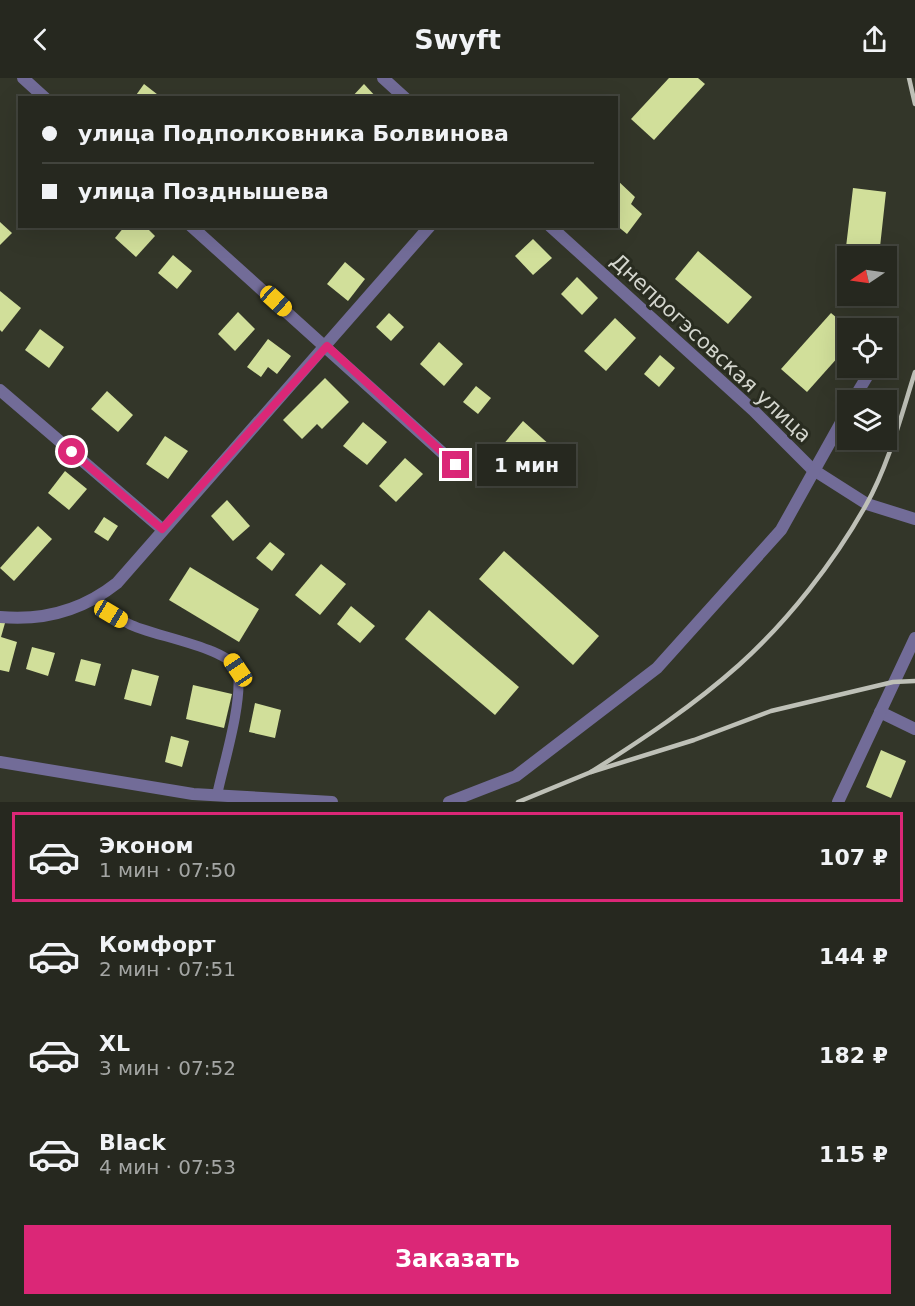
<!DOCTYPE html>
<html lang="ru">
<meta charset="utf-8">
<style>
:root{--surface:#26281f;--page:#32342c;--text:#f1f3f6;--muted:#a4a6a4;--line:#42443d;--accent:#db2777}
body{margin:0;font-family:"DejaVu Sans",sans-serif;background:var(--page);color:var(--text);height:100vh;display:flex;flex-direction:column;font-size:22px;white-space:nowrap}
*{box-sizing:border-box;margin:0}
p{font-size:20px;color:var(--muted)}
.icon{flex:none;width:33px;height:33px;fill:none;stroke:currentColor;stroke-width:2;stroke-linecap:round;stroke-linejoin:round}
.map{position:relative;height:724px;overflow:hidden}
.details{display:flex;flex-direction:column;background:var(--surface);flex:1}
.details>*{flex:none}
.top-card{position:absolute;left:18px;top:18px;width:600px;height:132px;border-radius:0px;box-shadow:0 6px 24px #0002,0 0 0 2px var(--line);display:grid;align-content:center;height:132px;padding:0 24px;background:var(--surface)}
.needle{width:39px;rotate:257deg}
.tools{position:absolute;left:837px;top:168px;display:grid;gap:12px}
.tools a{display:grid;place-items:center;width:60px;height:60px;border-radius:0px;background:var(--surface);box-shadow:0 6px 24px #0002,0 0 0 2px var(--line);font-size:30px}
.end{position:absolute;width:27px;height:27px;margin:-14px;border:8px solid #db2777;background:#fff;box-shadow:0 0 0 3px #fff}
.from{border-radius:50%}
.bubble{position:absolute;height:42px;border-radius:0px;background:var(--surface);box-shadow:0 6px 24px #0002,0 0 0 2px var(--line);font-size:20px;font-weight:800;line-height:42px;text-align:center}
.car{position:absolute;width:18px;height:36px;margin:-18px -9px;border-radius:8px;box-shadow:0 0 4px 2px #0007;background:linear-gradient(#f5c518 24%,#345 0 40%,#f5c518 0 76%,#345 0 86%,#f5c518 0)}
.top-card b{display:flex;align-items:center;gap:21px;height:57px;font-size:22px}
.top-card b+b{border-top:2px solid var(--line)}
.top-card i{width:15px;height:15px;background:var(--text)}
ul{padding:10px 0 0;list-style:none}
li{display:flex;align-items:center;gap:18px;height:90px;margin:0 12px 9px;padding:0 12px;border:3px solid transparent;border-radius:0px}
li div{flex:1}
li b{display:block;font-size:22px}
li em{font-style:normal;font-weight:800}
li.on{border-color:var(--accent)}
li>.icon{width:54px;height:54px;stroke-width:1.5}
.cta{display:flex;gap:12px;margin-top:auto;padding:12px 24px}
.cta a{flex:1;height:69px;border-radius:0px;background:var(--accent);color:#fff;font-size:24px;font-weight:800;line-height:69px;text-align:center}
header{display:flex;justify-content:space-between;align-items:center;height:78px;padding:0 24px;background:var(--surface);font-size:27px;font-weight:800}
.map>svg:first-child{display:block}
.building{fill:#d1df9a}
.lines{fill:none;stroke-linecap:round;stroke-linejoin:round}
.service{stroke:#726c98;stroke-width:10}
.minor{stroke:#726c98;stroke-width:12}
.rail{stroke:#bec0b7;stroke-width:4.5}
.route{stroke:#db2777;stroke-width:8}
.labels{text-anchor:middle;stroke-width:6;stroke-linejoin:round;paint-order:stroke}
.street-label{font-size:21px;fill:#d4d6ce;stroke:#292c20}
</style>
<header><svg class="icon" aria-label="back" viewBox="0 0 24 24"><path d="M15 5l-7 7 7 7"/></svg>Swyft<svg class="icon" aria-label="share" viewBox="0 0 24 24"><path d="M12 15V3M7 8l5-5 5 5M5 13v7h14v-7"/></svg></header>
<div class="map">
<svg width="915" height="724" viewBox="0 0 915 724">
<rect width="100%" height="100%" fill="#333629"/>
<g class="building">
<path d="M669 0H698L705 6 654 62 631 41Z"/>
<path d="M144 6 162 20H134Z"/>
<path d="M364 6 377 20H351Z"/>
<path d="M616 101 635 119 631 126 642 136 627 156 616 147Z"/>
<path d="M853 110 886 114 879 178H848V186H844Z"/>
<path d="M0 144 12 155 0 167Z"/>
<path d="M125 148H145L155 158 136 179 115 160Z"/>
<path d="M533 161 552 180 533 197 515 178Z"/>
<path d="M698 173 752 219 728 246 675 201Z"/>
<path d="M173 177 192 193 177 211 158 195Z"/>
<path d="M345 184 365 201 348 223 327 206Z"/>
<path d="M577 199 598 220 582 237 561 216Z"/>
<path d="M0 213 21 230 2 254 0 252Z"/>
<path d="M238 234 255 251 235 273 218 256Z"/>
<path d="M389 235 404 249 391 263 376 249Z"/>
<path d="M831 235 848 249V268L807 314 781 291Z"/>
<path d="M615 240 636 260 606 293 584 273Z"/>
<path d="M40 251 64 269 49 290 25 272Z"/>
<path d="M268 261 291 278 277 296 268 289 261 299 247 289Z"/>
<path d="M439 264 463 286 444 308 420 286Z"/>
<path d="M660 277 675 290 659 309 644 296Z"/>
<path d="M325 300 349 324 322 351 317 346 302 361 283 342Z"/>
<path d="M476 308 491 320 478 336 463 324Z"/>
<path d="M107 313 133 337 118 354 91 331Z"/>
<path d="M523 343 561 377 541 403 502 368Z"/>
<path d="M363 344 387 364 367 387 343 368Z"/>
<path d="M165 358 188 373 168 401 146 386Z"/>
<path d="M405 380 423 396 396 424 379 408Z"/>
<path d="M65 393 87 411 69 432 48 415Z"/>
<path d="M227 422 250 448 233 463 211 438Z"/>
<path d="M104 439 118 448 108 463 94 454Z"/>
<path d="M38 448 52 461 14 503 0 490Z"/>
<path d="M270 464 285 476 272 493 256 480Z"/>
<path d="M504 473 599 558 573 587 479 501Z"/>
<path d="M321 486 346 506 320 537 295 517Z"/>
<path d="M190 489 259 531 239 564 169 522Z"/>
<path d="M351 528 375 548 360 565 337 546Z"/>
<path d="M429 532 519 609 495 637 405 561Z"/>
<path d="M0 544 5 545 1 559 17 564 9 594 0 592Z"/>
<path d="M32 569 55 575 48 598 26 591Z"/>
<path d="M81 581 101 586 95 608 75 603Z"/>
<path d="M132 591 159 598 151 628 124 621Z"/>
<path d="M193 607 232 616 224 650 186 641Z"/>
<path d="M255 625 281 632 275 660 249 654Z"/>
<path d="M171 658 189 663 182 689 165 684Z"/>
<path d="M881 672 906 683 891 720 866 709Z"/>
</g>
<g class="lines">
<path class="service" d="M97 521C107 531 116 540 129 546 151 558 235 570 238 595 242 627 224 684 217 717"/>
<g class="minor">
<path d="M23 0 45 20"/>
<path d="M383 0 405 20"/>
<path d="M191 148 456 387"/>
<path d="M550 148 753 332 812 391 867 426 915 441"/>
<path d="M0 312 162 451"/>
<path d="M853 322 871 292"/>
<path d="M0 539C43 543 83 532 117 505L430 148"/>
<path d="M880 634 915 651"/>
<path d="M0 684 193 716 332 724"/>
<path d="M449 724 516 698 657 590 781 452 848 332"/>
<path d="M838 724 915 560"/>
</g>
<g class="rail">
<path d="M909 0 915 26"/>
<path d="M591 694C643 661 693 628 739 587 788 543 834 484 866 427 889 386 901 338 915 294"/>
<path d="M518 724 591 694 694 662 771 633 893 604 915 603"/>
</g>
</g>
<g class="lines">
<path class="route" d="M72 374 162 451 327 268 456 387"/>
</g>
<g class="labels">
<g class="street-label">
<text transform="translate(711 270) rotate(43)" y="7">Днепрогэсовская улица</text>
</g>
</g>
</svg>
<div class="tools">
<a><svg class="needle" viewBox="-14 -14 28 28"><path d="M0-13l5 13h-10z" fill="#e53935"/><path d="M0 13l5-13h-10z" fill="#a4a6a4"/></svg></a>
<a><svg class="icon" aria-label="locate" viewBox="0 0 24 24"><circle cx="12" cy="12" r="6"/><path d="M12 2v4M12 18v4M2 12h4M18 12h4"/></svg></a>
<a><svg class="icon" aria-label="layers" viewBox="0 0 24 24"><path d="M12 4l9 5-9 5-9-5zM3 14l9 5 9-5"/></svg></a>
</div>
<i class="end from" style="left:72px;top:374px"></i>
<i class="end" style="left:456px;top:387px"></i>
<div class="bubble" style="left:477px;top:366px;width:99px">1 мин</div>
<i class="car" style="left:276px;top:223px;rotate:132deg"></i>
<i class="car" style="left:111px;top:536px;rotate:121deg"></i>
<i class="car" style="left:238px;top:592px;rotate:326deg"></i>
<div class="top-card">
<b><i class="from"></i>улица Подполковника Болвинова</b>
<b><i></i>улица Позднышева</b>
</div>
</div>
<section class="details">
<ul>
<li class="on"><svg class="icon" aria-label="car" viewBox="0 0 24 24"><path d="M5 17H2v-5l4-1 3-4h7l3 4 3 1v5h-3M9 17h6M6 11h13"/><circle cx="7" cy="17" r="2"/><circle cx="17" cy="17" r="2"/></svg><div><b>Эконом</b><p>1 мин · 07:50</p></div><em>107 ₽</em></li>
<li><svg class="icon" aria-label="car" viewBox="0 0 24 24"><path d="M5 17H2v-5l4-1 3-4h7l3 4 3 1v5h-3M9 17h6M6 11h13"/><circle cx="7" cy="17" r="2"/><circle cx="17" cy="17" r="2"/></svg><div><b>Комфорт</b><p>2 мин · 07:51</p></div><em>144 ₽</em></li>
<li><svg class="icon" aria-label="car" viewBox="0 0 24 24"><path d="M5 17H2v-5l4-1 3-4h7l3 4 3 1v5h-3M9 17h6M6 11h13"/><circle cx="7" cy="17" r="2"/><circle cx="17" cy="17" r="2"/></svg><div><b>XL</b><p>3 мин · 07:52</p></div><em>182 ₽</em></li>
<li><svg class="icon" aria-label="car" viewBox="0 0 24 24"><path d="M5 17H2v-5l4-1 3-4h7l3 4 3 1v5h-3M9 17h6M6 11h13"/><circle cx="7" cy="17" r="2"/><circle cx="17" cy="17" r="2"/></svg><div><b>Black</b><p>4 мин · 07:53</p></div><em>115 ₽</em></li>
</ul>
<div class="cta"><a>Заказать</a></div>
</section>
